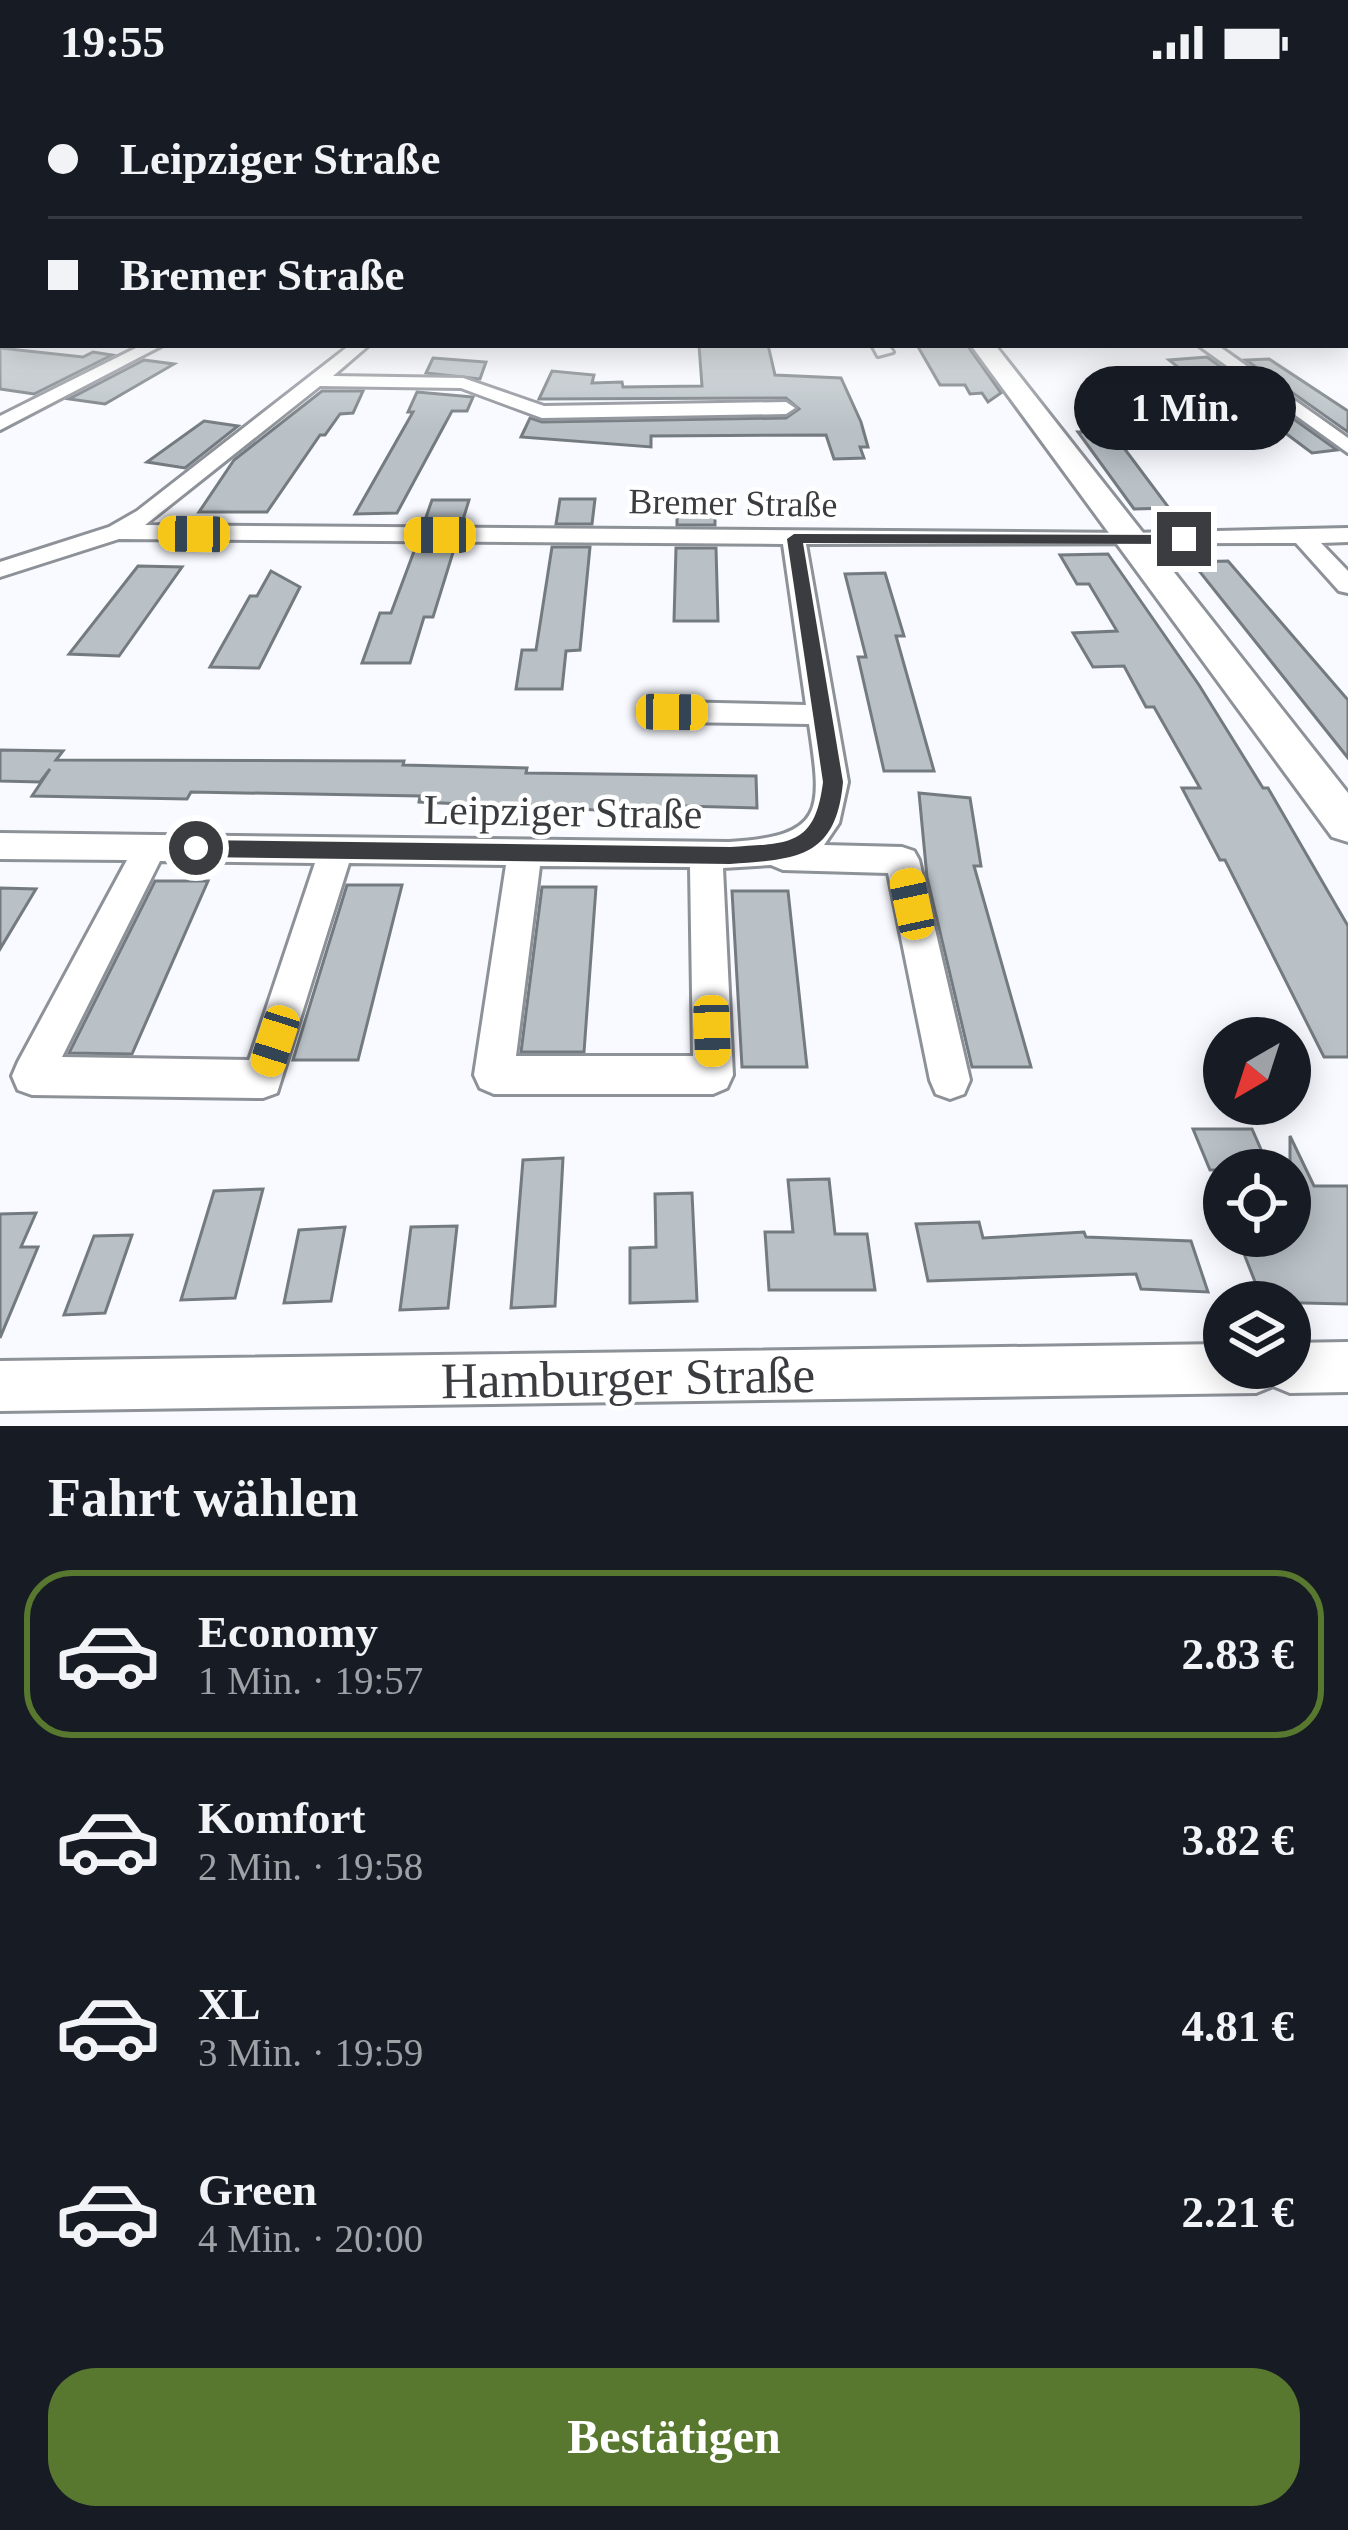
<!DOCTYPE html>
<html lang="de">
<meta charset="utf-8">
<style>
:root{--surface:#171b24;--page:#20242c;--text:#f1f3f6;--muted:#9ea1a6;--line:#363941;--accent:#58782f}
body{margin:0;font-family:"Times New Roman",serif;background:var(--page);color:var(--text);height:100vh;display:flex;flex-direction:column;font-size:45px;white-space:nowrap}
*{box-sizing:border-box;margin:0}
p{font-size:39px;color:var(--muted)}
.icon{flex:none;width:66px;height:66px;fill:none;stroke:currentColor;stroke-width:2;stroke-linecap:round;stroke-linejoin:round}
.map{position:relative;height:1342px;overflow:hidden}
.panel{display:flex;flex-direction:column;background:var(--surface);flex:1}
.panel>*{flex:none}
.top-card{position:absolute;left:0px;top:0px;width:1350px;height:264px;box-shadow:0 6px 30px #0003;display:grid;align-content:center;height:264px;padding:0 48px;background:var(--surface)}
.needle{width:78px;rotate:219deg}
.buttons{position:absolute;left:1203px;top:933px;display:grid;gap:24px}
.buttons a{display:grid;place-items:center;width:108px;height:108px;border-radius:50%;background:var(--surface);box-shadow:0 6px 30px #0003;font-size:60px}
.end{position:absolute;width:54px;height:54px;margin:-27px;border:15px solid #3b3c3f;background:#fff;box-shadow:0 0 0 6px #fff}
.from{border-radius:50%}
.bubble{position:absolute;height:84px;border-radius:42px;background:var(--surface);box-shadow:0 6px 30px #0003;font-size:39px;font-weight:600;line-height:84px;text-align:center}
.car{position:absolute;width:36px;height:72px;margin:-36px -18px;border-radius:15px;box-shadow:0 0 9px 3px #0007;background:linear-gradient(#f5c518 24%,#345 0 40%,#f5c518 0 76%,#345 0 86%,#f5c518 0)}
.top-card b{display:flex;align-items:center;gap:42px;height:114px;font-size:45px}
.top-card b+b{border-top:3px solid var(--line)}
.top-card i{width:30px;height:30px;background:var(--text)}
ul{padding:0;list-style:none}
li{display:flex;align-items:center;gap:36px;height:168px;margin:0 24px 18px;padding:0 24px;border:6px solid transparent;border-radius:48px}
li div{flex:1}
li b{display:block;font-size:45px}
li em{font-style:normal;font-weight:600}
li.current{border-color:var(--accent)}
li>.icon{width:108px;height:108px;stroke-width:1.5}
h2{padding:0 48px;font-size:54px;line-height:144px}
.action{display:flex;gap:24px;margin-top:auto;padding:24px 48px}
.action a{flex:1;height:138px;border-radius:48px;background:var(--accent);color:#fff;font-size:48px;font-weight:600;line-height:138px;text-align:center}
.status{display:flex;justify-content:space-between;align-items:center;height:84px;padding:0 60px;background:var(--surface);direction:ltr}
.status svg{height:33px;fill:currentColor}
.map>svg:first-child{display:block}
.building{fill:#b9c1c6;stroke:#747b80;stroke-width:3}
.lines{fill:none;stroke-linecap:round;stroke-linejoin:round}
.street-casing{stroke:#8d9198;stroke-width:6}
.secondary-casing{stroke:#8d9198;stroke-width:6}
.street{fill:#fff;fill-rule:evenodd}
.secondary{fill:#fff;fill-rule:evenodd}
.route{fill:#3b3c3f}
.labels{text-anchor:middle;stroke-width:9;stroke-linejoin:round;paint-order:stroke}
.far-street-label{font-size:36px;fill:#3b3c3f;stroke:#fff}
.street-label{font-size:42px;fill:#3b3c3f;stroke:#fff}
.near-street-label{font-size:51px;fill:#3b3c3f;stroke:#fff}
</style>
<div class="status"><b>19:55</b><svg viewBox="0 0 49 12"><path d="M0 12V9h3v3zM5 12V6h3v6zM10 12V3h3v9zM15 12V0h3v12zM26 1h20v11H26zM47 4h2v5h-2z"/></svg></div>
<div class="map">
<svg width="1348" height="1342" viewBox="0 0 1348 1342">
<rect width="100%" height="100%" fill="#f8faff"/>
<g class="building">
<path d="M699 261H768L775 291 841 294 861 338 868 363H860L864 374 834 375 826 351 651 352V363L521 353 530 334 542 338 786 334 799 325 786 314 539 315 552 287 594 291 592 299 622 298 623 303 702 302Z"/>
<path d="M917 261H967L1001 309 988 318 982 309 970 310 965 301H940Z"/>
<path d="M0 264 83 273 93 268 112 271 34 310 0 305Z"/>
<path d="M1207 273 1337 366 1312 369 1264 333 1244 335 1169 276Z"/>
<path d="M433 274 486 278 480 295 426 289Z"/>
<path d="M1269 275 1348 327V348L1246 276Z"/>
<path d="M144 276 174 280 105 320 69 315Z"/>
<path d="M322 307H363L353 329 340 330 325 351H320L267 428H199L234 376Z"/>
<path d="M417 308 473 313 467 327H452L397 429 355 430 413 328H408Z"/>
<path d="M204 337 238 342 185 384 147 378Z"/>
<path d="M1078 348H1112L1169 424 1134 425Z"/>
<path d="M560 415H595L592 440H556Z"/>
<path d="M432 416H469L462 439H424Z"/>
<path d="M677 417 715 420V441H677Z"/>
<path d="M416 462H455L433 533H424L410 579H362L380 529H391Z"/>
<path d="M552 463H590L580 566 566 567 562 605H516L522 566H536Z"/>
<path d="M676 464H716L718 537H674Z"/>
<path d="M1108 470 1199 601 1263 704H1268L1348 842V973H1324L1225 776H1220L1182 704H1200L1154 623H1146L1124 582 1093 583 1073 549 1117 547 1089 500H1077L1060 471Z"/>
<path d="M1228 477 1348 616V674L1192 478Z"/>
<path d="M138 482 182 483 119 572 69 570Z"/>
<path d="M271 487 300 503 259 584 210 583 250 512H257Z"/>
<path d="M885 489 904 552H896L934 687H884L858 573H866L845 490Z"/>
<path d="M0 666 63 667 56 676 404 677 403 681 527 684 526 689 756 692 757 724 684 722V730L419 718 420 712 191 708 187 715 32 712 50 685 40 698 0 697Z"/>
<path d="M919 709 970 714 981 782H974L1031 983H972L927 793Z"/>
<path d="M155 797H208L132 970 69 969Z"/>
<path d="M347 801H402L358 976H293Z"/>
<path d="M542 803H596L584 968H521Z"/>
<path d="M0 804 36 805 0 865Z"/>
<path d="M732 807H788L807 983H742Z"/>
<path d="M1193 1045H1252L1270 1086H1210Z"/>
<path d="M1290 1052 1314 1102H1348V1220L1263 1218 1237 1152H1290Z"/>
<path d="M563 1074 555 1222 511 1224 523 1076Z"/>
<path d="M829 1095 835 1150H867L875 1206H769L765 1148H793L788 1096Z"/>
<path d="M263 1105 235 1214 181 1216 214 1107Z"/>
<path d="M692 1109 697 1217 630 1219V1164L656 1163 655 1110Z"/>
<path d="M36 1129 21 1163H38L0 1254V1130Z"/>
<path d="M979 1138 983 1154 1084 1148 1086 1153 1191 1157 1208 1208 1141 1205 1136 1190 928 1197 916 1140Z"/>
<path d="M457 1142 448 1224 400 1226 411 1143Z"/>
<path d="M345 1143 331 1217 284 1219 299 1146Z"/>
<path d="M132 1151 105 1229 64 1231 94 1152Z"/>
</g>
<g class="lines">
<defs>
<g id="street">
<path d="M3 161V169L0 170V162Z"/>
<path d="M1348 186V195H1347V186Z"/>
<rect x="1347" y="217" width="1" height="10"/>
<path d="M142 261H163L0 346V332Z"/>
<path d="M350 261H369L333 292 463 294 544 322 786 318 795 324 786 330 542 334 461 304 320 302 145 441 1130 449 1348 444V458L1321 459 1348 487V509L1339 507 1296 459 806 460 848 698 839 739 824 761 902 763 914 767 919 776 970 996 964 1010 950 1015 936 1010 930 996 888 789 783 786 771 781 723 784 733 991 727 1004 713 1010H494L480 1004 474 991 506 781 349 779 277 1009 263 1014 32 1011 18 1006 12 992 18 978 127 776 0 775V749L729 758C826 752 822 727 809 640L672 638 658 628 672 618 806 621 783 460 119 455 0 493V478L109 443 137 427ZM160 777 315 779 249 976 62 973ZM540 782 690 783 693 972H516Z"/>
<path d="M872 261H888L893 268 878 272Z"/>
<path d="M1198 261H1217L1348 354V369Z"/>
<path d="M1348 1258V1308L1290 1309 1273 1302 1256 1309 0 1327V1277L1224 1260V1284H1290V1259Z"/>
</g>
<path id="secondary" d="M971 261H995L1348 709V758L1332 753Z"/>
</defs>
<use href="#street" class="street-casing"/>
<use href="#secondary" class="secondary-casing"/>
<use href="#street" class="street"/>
<use href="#secondary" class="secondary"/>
</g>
<linearGradient id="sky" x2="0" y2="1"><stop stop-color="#8eccf0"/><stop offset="0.46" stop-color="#fcfdff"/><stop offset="1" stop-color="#fcfdff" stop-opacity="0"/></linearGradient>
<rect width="1348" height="346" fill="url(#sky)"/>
<path class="route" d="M794 450 1184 451 1192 455 1184 460 803 459 843 698C836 775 796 775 730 780L196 773 186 764 196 756 730 763C787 759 815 764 823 698L787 455Z"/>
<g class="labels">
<g class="far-street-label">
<text transform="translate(733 418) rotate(1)" y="13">Bremer Straße</text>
</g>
<g class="street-label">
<text transform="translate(563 727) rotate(1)" y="15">Leipziger Straße</text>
</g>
<g class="near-street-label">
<text transform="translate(628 1293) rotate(-1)" y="18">Hamburger Straße</text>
</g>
</g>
</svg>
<div class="buttons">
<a><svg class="needle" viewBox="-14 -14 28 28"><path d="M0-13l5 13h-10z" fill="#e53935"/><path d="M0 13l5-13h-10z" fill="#9ea1a6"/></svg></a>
<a><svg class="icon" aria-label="locate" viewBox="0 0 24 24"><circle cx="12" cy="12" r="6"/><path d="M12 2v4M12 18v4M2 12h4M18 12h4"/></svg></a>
<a><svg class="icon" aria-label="layers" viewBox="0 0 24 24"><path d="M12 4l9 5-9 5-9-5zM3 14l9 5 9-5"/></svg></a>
</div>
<i class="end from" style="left:196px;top:764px"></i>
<i class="end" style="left:1184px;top:455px"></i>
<div class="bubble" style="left:1074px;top:282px;width:222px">1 Min.</div>
<i class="car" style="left:194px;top:450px;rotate:271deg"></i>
<i class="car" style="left:440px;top:451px;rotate:270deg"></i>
<i class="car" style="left:672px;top:628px;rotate:91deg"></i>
<i class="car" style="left:912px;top:820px;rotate:348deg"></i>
<i class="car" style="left:712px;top:947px;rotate:178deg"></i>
<i class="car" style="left:275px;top:957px;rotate:198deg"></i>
<div class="top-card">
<b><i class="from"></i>Leipziger Straße</b>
<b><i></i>Bremer Straße</b>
</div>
</div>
<section class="panel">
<h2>Fahrt wählen</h2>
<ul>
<li class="current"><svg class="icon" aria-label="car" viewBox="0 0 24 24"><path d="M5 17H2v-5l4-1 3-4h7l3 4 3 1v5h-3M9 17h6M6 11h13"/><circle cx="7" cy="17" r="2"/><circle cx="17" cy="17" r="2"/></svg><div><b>Economy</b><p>1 Min. · 19:57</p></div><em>2.83 €</em></li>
<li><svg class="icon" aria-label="car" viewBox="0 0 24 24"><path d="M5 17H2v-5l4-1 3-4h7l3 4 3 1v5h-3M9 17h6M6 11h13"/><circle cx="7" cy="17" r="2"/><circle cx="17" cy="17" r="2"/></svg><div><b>Komfort</b><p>2 Min. · 19:58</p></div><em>3.82 €</em></li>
<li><svg class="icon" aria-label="car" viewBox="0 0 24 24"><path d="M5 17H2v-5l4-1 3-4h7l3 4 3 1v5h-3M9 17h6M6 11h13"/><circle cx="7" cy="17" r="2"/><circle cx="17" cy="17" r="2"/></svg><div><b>XL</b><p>3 Min. · 19:59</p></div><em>4.81 €</em></li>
<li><svg class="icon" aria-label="car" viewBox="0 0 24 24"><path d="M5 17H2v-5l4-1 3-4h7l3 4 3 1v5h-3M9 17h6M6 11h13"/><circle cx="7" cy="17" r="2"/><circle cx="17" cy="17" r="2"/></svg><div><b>Green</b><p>4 Min. · 20:00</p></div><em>2.21 €</em></li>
</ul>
<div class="action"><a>Bestätigen</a></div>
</section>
